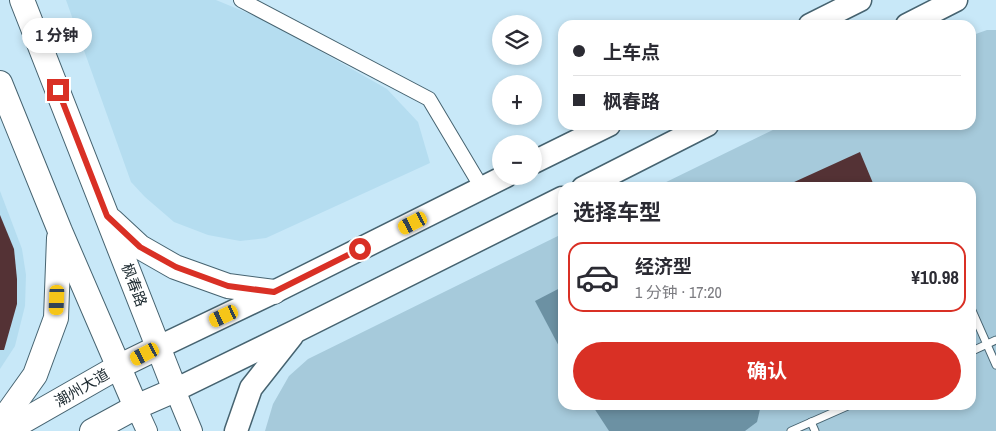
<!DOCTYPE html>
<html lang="zh">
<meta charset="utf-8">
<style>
:root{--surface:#fff;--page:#f7f7f7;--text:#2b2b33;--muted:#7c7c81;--line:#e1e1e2;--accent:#d93025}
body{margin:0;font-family:"Archivo Narrow","Noto Sans SC",sans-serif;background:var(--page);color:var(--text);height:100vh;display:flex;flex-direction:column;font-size:19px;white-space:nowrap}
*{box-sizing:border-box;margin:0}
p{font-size:16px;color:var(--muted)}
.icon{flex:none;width:28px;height:28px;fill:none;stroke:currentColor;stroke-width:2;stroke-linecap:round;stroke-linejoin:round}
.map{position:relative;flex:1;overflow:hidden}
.panel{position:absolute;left:558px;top:182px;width:418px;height:228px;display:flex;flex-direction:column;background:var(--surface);border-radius:15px;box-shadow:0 2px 8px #0003}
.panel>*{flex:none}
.banner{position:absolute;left:558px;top:20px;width:418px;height:110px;border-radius:15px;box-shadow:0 2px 8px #0003;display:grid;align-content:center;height:110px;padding:0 15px;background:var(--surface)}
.controls{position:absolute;left:492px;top:15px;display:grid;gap:10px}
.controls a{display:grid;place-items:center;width:50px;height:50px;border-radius:50%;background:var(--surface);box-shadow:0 2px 8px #0003;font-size:25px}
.end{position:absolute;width:22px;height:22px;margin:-11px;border:6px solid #d93025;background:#fff;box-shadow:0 0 0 2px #fff}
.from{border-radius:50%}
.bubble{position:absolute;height:35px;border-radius:18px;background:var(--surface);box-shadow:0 2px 8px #0003;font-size:16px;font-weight:700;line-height:35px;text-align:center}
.car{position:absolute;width:15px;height:30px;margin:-15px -8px;border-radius:6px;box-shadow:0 0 4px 1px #0007;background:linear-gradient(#f5c518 24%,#345 0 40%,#f5c518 0 76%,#345 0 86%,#f5c518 0)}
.banner b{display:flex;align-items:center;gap:18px;height:48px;font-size:19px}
.banner b+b{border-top:1px solid var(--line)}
.banner i{width:12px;height:12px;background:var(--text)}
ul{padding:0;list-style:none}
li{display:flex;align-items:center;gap:15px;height:70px;margin:0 10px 8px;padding:0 5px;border:2px solid var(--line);border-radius:15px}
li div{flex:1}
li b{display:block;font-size:19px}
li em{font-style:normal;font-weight:700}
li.on{border-color:var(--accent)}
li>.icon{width:45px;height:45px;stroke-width:1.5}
h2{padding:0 15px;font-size:22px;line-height:60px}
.action{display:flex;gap:10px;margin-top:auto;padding:10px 15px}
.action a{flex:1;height:58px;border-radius:30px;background:var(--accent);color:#fff;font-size:20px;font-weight:700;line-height:58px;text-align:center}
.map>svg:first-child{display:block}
.built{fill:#b5ddf0}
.green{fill:#a6cadb}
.water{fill:#6c91a3}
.building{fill:#543235}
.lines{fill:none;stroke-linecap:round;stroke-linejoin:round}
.service-casing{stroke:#466370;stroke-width:9}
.minor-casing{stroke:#466370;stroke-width:16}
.secondary-casing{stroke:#466370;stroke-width:22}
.primary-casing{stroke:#466370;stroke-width:25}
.trunk-casing{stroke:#466370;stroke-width:26}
.service{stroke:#fff;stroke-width:7}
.minor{stroke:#fff;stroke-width:14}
.secondary{stroke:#fff;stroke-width:20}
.primary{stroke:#fff;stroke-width:22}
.trunk{stroke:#fff;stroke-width:24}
.route{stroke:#d93025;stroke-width:6}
.labels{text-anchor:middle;stroke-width:5;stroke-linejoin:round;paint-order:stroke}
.street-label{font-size:15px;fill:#212e34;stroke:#fff}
</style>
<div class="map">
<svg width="996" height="431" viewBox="0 0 996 431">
<rect width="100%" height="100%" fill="#c8e8f8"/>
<g class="built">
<path d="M66 0H216L269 22 387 89 418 122 430 163 266 238 240 241 208 235 174 222 145 197 131 182Z"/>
<path d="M0 191 22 249 26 275 25 306 15 346 0 369Z"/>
</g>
<path class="green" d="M987 30H996V431H265L273 404 289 376 308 359 562 234V405H970V188L656 187 783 125H970V36Z"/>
<g class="water">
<path d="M562 287V352L535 301Z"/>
<path d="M592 405H761L757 422 745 431H609Z"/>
</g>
<g class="building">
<path d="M860 152 875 188H781Z"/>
<path d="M0 215 14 249 17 279V304L4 350H0Z"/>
</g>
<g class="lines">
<defs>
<g id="service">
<path d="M970 306 996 365"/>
<path d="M970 352 996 340"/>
<path d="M811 422 815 431"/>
<path d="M791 431 850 405"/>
</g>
<path id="minor" d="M241 0 429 99 482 188"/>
<g id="secondary">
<path d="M175 390 192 431"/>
<path d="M136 407 147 431"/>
</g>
<g id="primary">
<path d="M810 25 860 0"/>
<path d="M907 25 956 0"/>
<path d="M534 162 609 125"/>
<path d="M583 188 707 125"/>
<path d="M159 347 274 292 506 176"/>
<path d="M175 390 296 331 562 198"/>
<path d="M236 431 251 388 292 336"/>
</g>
<g id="trunk">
<path d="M22 0 175 390 136 407 92 431"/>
<path d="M0 83 60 231 136 407"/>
<path d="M112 221 140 247 175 267 228 286 274 292"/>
<path d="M0 424 35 375 56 318 59 238"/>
<path d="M6 431 118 367 159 347"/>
</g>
</defs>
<use href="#service" class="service-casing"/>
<use href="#minor" class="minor-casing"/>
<use href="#secondary" class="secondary-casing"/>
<use href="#primary" class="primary-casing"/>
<use href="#trunk" class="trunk-casing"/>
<use href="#service" class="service"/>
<use href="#minor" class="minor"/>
<use href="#secondary" class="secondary"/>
<use href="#primary" class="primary"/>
<use href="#trunk" class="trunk"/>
</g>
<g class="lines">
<path class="route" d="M58 90 107 216 140 247 176 267 228 286 274 292 360 249"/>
</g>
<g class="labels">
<g class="street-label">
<text transform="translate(134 285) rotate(69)" y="5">枫春路</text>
<text transform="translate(82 388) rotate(-30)" y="5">潮州大道</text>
</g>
</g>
</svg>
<div class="controls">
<a><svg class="icon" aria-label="layers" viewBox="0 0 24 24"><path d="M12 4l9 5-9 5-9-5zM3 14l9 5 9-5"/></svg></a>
<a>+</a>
<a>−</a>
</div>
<i class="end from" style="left:360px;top:249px"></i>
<i class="end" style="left:58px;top:90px"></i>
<div class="bubble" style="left:22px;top:18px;width:70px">1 分钟</div>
<i class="car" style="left:413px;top:223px;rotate:243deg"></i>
<i class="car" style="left:57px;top:300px;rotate:182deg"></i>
<i class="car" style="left:224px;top:316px;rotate:245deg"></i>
<i class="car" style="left:145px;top:354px;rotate:243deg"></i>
<div class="banner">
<b><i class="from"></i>上车点</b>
<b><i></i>枫春路</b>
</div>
<section class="panel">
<h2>选择车型</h2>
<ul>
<li class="on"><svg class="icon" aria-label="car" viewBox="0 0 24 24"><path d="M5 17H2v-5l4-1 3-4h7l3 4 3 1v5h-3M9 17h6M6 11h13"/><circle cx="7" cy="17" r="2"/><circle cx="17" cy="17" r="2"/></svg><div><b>经济型</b><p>1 分钟 · 17:20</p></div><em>¥10.98</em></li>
</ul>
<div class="action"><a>确认</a></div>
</section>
</div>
